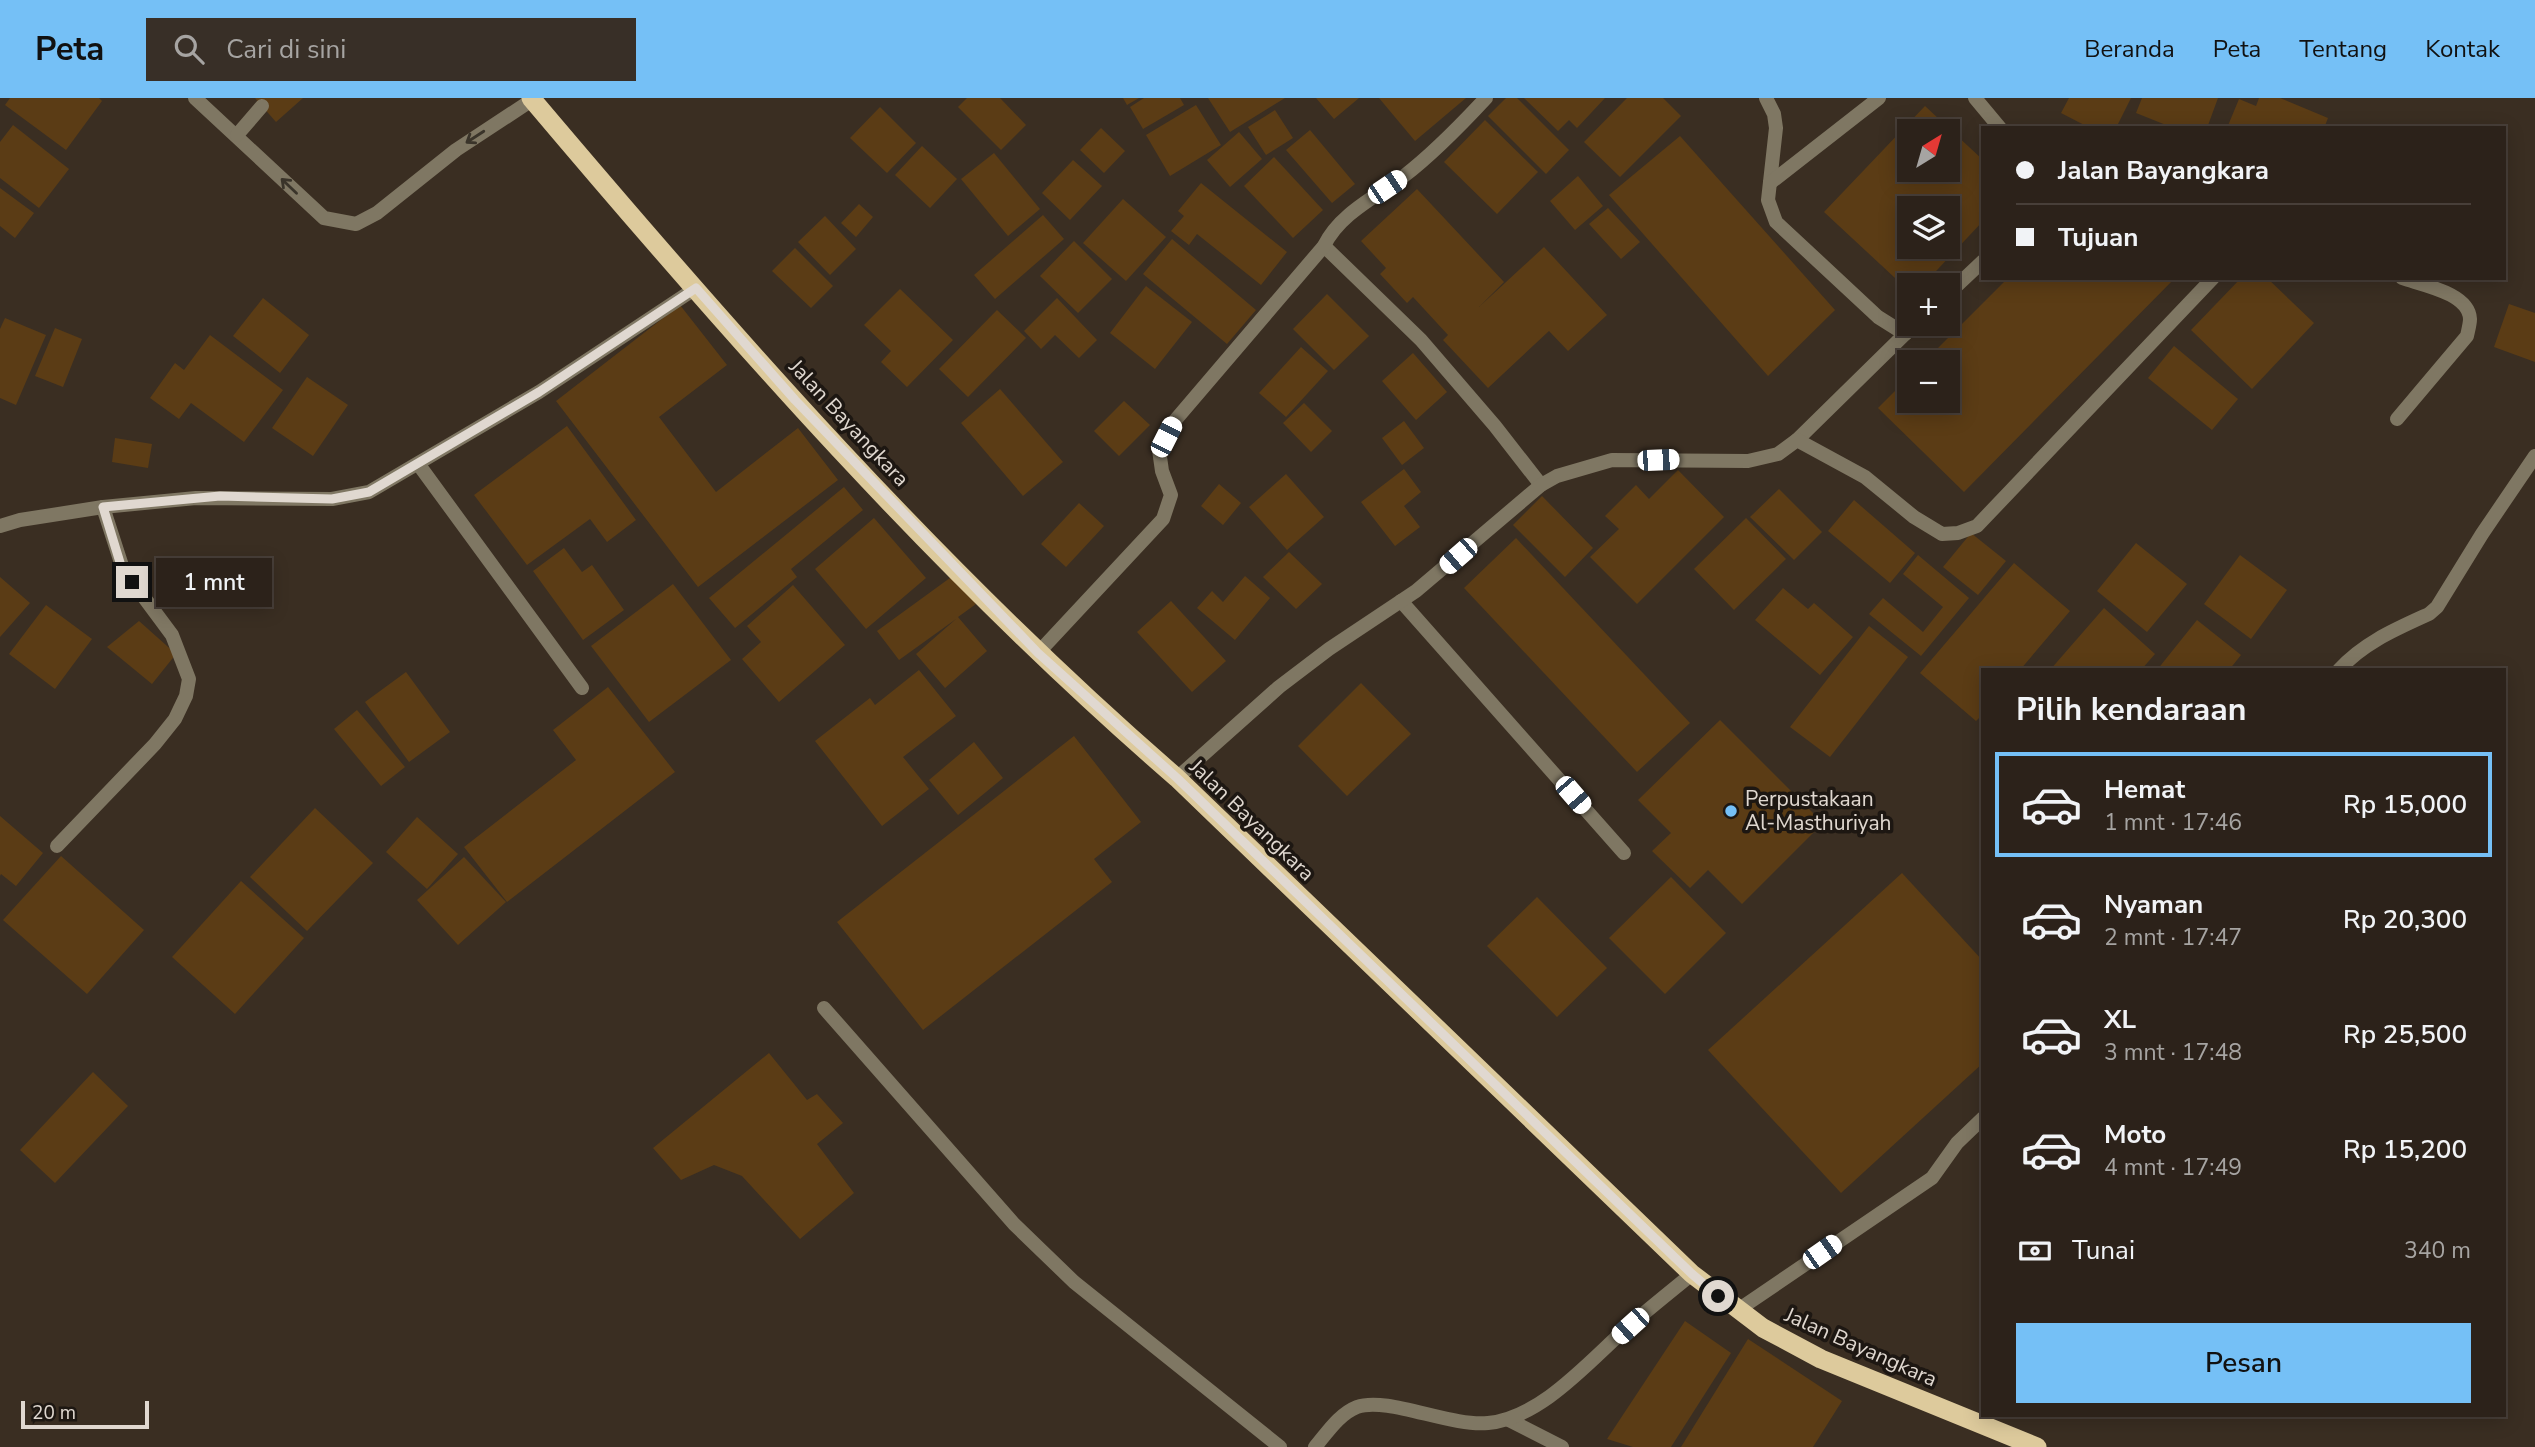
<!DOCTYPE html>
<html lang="id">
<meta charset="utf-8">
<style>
:root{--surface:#2c221a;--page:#382f27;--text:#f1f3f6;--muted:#a6a4a2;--line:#483f39;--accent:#75c0f6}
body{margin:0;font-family:"Nunito Sans",sans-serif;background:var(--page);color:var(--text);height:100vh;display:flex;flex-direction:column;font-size:26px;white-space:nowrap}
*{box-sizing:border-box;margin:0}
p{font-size:23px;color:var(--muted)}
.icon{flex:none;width:38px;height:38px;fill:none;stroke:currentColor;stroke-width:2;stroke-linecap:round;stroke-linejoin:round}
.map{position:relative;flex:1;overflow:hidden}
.details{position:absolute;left:1981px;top:570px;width:525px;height:749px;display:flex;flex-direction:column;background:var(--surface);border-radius:0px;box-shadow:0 4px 18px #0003,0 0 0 2px var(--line)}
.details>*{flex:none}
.top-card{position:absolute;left:1981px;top:28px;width:525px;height:154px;border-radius:0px;box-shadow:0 4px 18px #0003,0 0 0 2px var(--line);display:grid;align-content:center;height:154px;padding:0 35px;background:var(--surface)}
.needle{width:46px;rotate:37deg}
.controls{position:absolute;left:1897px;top:21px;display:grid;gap:14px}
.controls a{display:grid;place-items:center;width:63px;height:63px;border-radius:0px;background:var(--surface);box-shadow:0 4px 18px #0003,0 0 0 2px var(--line);font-size:35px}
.scale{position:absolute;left:21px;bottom:18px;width:128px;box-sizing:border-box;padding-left:7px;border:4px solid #e0d8d0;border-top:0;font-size:19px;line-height:24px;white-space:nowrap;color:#e0d8d0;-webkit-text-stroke:5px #1d1712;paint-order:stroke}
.end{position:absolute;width:32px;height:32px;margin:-16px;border:9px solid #e0d8d0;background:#111;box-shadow:0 0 0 4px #111}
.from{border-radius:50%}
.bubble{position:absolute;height:49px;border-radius:0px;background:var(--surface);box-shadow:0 4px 18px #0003,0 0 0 2px var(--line);font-size:23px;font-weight:600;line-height:49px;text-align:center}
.car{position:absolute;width:21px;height:42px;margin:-21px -10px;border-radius:9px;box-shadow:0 0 5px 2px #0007;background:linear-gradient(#fff 24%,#345 0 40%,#fff 0 76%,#345 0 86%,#fff 0)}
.top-card b{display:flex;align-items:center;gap:24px;height:66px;font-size:26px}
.top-card b+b{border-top:2px solid var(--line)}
.top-card i{width:18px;height:18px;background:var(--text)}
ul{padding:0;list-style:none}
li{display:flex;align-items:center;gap:21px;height:105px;margin:0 14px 10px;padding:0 21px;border:4px solid transparent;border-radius:0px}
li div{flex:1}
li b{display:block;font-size:26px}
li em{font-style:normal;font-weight:600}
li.current{border-color:var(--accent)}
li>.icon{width:63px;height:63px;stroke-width:1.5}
h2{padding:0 35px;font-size:32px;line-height:84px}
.pay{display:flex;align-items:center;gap:18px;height:77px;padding:0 35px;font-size:26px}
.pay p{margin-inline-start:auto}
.cta{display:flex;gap:14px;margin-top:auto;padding:14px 35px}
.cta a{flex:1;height:80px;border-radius:0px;background:var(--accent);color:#111;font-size:28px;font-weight:600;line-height:80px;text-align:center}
header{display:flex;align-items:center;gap:42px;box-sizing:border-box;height:98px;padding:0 35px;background:var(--accent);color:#111}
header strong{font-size:33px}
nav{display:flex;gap:38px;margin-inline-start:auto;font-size:24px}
.search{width:490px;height:63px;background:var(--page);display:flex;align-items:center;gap:18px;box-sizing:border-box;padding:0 24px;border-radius:0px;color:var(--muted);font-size:26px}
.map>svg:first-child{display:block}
.building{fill:#5b3c15;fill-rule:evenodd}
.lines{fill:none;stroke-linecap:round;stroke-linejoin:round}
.service{stroke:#7f7763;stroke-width:14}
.minor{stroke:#7f7763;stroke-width:14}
.trunk{stroke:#ddca9c;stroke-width:19}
.oneway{stroke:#3a342a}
.route{stroke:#e0d8d0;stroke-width:9}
.poi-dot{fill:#75c0f6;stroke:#1d1712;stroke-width:2.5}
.labels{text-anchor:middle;stroke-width:7;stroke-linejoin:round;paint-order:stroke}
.street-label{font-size:21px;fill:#e0d8d0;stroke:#1d1712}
.poi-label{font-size:21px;fill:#e0d8d0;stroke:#1d1712;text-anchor:start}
</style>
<header>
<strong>Peta</strong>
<div class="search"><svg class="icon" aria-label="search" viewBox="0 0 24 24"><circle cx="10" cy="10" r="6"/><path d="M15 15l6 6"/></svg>Cari di sini</div>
<nav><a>Beranda</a><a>Peta</a><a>Tentang</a><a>Kontak</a></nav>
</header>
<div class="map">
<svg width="2535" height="1349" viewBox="0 0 2535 1349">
<rect width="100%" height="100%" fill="#3a2e22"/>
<g class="building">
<path d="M10 0H99L102 3 66 52 5 7Z"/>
<path d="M255 0H303L276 24Z"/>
<path d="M967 0H1000L1026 27 1001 52 958 9Z"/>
<path d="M1123 0H1139L1127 7Z"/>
<path d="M1144 0H1180L1184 7 1143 31 1130 9Z"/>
<path d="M1208 0H1285L1230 34Z"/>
<path d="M1316 0H1359L1334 21Z"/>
<path d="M1379 0H1466L1415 43Z"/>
<path d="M1506 0H1517L1569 52 1546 76 1488 18Z"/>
<path d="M1524 0H1605L1577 30 1569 22 1558 33Z"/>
<path d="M1627 0H1663L1681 18 1620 79 1584 44Z"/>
<path d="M2069 0H2131L2116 30H2090L2061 15Z"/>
<path d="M2142 0H2218L2207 30H2165L2166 27 2136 15Z"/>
<path d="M2259 0H2280L2328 20 2324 30H2227L2239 1 2256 8Z"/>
<path d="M1196 7 1221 47 1170 78 1146 37Z"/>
<path d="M1925 8 1983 62V123L1923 187H1909V193L1824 114ZM1909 33H1948V72H1909ZM1909 110H1948V149H1909Z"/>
<path d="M880 9 916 45 887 75 850 40Z"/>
<path d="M1275 12 1293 40 1266 57 1248 29Z"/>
<path d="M1485 22 1538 74 1497 116 1444 64Z"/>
<path d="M13 27 69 71 39 110 0 80V44Z"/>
<path d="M1101 30 1125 53 1104 75 1080 52Z"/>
<path d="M1310 32 1355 86 1332 105 1286 52Z"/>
<path d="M1239 34 1262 61 1230 89 1207 62Z"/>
<path d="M1680 38 1835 212 1768 278 1609 97Z"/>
<path d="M922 48 957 81 930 110 895 77Z"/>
<path d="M994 55 1040 111 1008 138 961 81Z"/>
<path d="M1274 59 1323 112 1293 140 1244 88Z"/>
<path d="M1073 62 1102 88 1070 122 1042 95Z"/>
<path d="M1578 78 1603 108 1575 132 1550 103Z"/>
<path d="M1201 85 1287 154 1261 187 1197 136 1189 147 1171 133 1184 118 1178 113Z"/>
<path d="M0 90 34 115 15 140 0 128Z"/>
<path d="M1417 91 1504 184 1479 209 1544 149 1607 217 1568 253 1549 233 1488 290 1443 242 1448 237 1413 199 1407 205 1380 176 1386 170 1361 143Z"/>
<path d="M1123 101 1166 139 1126 183 1083 145Z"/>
<path d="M859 106 873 119 856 139 841 125Z"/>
<path d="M1608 110 1640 144 1621 161 1589 126Z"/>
<path d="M1043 117 1064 141 995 201 974 177Z"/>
<path d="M825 118 856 151 830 177 798 144Z"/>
<path d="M1172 141 1256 212 1227 246 1143 176Z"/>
<path d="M1074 143 1112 181 1078 215 1040 178Z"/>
<path d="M795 150 833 188 811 210 772 173Z"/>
<path d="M2008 180H2175L1964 394 1878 310 1909 279V303H1948V264H1924Z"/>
<path d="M2241 180H2267L2314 225 2252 291 2191 232Z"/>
<path d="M1146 188 1192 224 1155 271 1110 235Z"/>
<path d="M900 191 953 242 907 289 881 264 891 253 864 227Z"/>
<path d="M1327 196 1369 238 1334 272 1293 231Z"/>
<path d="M263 200 309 237 280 275 233 238Z"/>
<path d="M1057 200 1097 242 1079 260 1055 237 1041 251 1024 233Z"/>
<path d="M2509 206 2535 215V264L2494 249Z"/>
<path d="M680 207 727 267 659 319 716 394 798 330 838 382 698 489 556 303Z"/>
<path d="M997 212 1026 240 968 299 939 271Z"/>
<path d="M5 220 46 237 16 307 0 300V231Z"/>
<path d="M55 230 82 241 63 289 35 278Z"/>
<path d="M210 237 283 292 244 344 191 305 179 321 150 300 175 265 184 272Z"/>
<path d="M2174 248 2238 301 2212 332 2148 280Z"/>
<path d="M1301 249 1328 273 1286 319 1259 295Z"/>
<path d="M1413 255 1447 294 1416 322 1382 283Z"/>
<path d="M307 279 348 307 313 358 272 330Z"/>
<path d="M1000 291 1063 364 1023 398 961 325Z"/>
<path d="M1124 303 1150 327 1119 358 1094 333Z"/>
<path d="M1304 305 1332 333 1311 354 1283 325Z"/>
<path d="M1404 323 1424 350 1402 367 1382 340Z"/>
<path d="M567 328 636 422 607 444 590 421 527 467 474 397Z"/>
<path d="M115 340 152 346 148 370 112 364Z"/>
<path d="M1404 371 1421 394 1404 408 1420 429 1395 448 1361 404Z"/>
<path d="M1678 372 1724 419 1637 506 1590 459 1619 431 1605 418 1636 387 1649 401Z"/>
<path d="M1286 376 1324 419 1287 452 1249 409Z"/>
<path d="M1219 386 1241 405 1223 427 1201 408Z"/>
<path d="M844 389 863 412 791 471 797 479 735 530 709 500Z"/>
<path d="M1779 391 1822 434 1794 462 1750 419Z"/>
<path d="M1542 398 1593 450 1565 479 1513 427Z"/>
<path d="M1854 402 1915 455 1890 485 1828 433Z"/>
<path d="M1079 405 1104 428 1066 469 1041 446Z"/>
<path d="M874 420 926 480 866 531 815 471Z"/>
<path d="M1746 420 1786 461 1734 512 1694 471Z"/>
<path d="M1971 435 2006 463 1978 497 1943 469Z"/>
<path d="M1516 440 1690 625 1637 674 1464 490Z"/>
<path d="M2136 445 2187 486 2147 534 2097 493Z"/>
<path d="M564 450 582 474 592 467 624 512 583 542 533 473Z"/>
<path d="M1289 454 1322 486 1296 511 1263 479Z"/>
<path d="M1918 457 1969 500 1921 558 1869 516 1883 500 1923 534 1943 509 1903 476Z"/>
<path d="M2240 457 2287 492 2251 541 2204 506Z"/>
<path d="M2014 465 2070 513 2020 572H1983V616L1976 623 1920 575Z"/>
<path d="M954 477 976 506 958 519 987 553 945 590 916 556 956 521 899 562 877 533Z"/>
<path d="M1245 478 1270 500 1235 542 1197 510 1212 493 1223 504Z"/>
<path d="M0 479 30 505 0 539Z"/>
<path d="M673 486 731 562 649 624 591 548Z"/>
<path d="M793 487 845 547 779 604 742 561 761 544 747 528Z"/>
<path d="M1783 490 1808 511 1814 505 1853 539 1820 577 1755 522Z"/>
<path d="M1171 503 1226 563 1192 594 1137 534Z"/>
<path d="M46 507 92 541 55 591 9 556Z"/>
<path d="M2104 510 2155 556 2141 572H2050Z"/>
<path d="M2197 522 2241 557 2229 572H2157Z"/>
<path d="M139 523 176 556 152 586 107 549Z"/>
<path d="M1869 528 1908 559 1830 659 1790 629Z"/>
<path d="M919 572 956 618 903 659 929 691 882 728 815 643 870 600 875 607Z"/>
<path d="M406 574 450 634 409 664 365 604Z"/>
<path d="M1361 585 1411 636 1347 698 1298 648Z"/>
<path d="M608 589 675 674 507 804 464 749 576 662 553 632Z"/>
<path d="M357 612 405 669 381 688 334 631Z"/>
<path d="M1720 622 1823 725 1742 806 1708 772 1690 790 1652 753 1671 735 1638 702Z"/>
<path d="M1074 638 1141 724 1094 761 1112 784 923 932 837 824Z"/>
<path d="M974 644 1003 680 958 717 929 682Z"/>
<path d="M315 710 373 765 307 833 250 779Z"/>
<path d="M0 718 43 755 16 788 1 776 0 778Z"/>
<path d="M417 719 458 756 427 791 386 754Z"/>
<path d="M61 758 144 832 87 896 3 822Z"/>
<path d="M464 759 506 804 458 847 417 802Z"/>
<path d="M1902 775 1983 863V965L1841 1095 1708 952Z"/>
<path d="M1671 779 1726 835 1665 896 1609 840Z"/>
<path d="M241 783 304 840 235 916 172 859Z"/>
<path d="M1537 799 1607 870 1557 919 1487 848Z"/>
<path d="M769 955 807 1002 817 996 843 1025 817 1046 854 1095 800 1141 742 1078 714 1067 681 1082 653 1050Z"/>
<path d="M93 974 128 1008 55 1085 20 1052Z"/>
<path d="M1685 1223 1731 1255 1671 1349H1633L1607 1341Z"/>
<path d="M1748 1241 1842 1303 1813 1349H1681Z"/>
</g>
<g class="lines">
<g class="service">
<path d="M195 0 324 120 356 126 377 115 456 52 532 2"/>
<path d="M237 37 262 8"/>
<path d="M824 910 1014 1126 1074 1184 1280 1349"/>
</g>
<g class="minor">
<path d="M1766 0 1774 16 1776 30 1768 102 1776 124 1878 219 1905 236 1797 342"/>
<path d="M1975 0 2000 30"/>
<path d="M1770 85 1879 0"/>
<path d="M1324 148 1421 242 1495 328 1541 387"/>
<path d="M1948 196 1983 163"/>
<path d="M1905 236 1916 226"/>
<path d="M2397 321 2467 238C2468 233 2470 226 2470 221 2469 195 2422 187 2402 180"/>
<path d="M419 367 582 590"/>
<path d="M0 428 20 422 103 409 196 400 332 401 369 394 539 294 696 190"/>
<path d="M1401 503 1624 755"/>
<path d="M1038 555 1163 421 1171 397 1162 373 1159 352 1172 326 1324 148C1339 116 1377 98 1404 78 1434 55 1460 28 1486 0"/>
<path d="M2339 572C2363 545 2396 531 2429 516L2437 509 2482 436 2535 358"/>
<path d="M1177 680 1279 589 1329 551 1416 493 1541 387 1557 378 1612 362 1748 363 1778 356 1797 342 1865 379 1914 419 1942 436 1958 435 1977 428 2213 180"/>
<path d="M57 748 155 646 175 621 186 598 189 581 172 537 123 471 103 409"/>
<path d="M1738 1212 1932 1080 1957 1045 1983 1020"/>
<path d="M1509 1322 1562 1349"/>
<path d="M1315 1349C1327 1335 1339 1316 1357 1309 1387 1298 1450 1329 1488 1325 1542 1320 1591 1261 1630 1227 1650 1210 1671 1193 1692 1176"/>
</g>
<path class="trunk" d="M531 0C732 238 940 475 1177 680L1692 1176 1763 1230 1821 1261 2037 1349"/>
</g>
<defs><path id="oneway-shaft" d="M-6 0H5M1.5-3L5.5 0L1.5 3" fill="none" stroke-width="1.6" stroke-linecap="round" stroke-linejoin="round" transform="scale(1.75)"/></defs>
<g class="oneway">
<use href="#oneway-shaft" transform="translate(475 39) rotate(147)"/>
<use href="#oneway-shaft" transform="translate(289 88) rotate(-136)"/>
</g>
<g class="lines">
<path class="route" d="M132 484 122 471 103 409 220 398 332 401 369 394 539 294 696 190 795 302 1038 555 1177 680 1692 1176 1718 1198"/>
</g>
<circle class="poi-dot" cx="1731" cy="713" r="7"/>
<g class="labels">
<g class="street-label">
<text transform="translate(849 325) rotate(47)" y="7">Jalan Bayangkara</text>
<text transform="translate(1252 722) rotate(44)" y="7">Jalan Bayangkara</text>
<text transform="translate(1861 1249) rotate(24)" y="7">Jalan Bayangkara</text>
</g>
<g class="poi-label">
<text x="1745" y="708">Perpustakaan<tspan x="1745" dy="24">Al-Masthuriyah</tspan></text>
</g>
</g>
</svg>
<div class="controls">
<a><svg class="needle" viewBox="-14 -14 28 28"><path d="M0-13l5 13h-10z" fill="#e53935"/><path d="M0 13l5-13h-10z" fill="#a6a4a2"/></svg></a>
<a><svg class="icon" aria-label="layers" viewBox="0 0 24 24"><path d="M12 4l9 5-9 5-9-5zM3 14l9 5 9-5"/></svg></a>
<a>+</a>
<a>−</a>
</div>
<div class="scale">20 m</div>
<i class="end from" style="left:1718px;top:1198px"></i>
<i class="end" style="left:132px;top:484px"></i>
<div class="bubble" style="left:156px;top:460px;width:116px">1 mnt</div>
<i class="car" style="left:1387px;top:89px;rotate:56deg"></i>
<i class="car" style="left:1166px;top:339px;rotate:27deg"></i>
<i class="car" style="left:1658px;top:362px;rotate:88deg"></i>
<i class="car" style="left:1458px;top:458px;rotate:229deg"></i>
<i class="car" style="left:1573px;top:697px;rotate:139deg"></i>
<i class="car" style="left:1822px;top:1154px;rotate:55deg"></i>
<i class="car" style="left:1630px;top:1228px;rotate:228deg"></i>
<div class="top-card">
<b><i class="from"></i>Jalan Bayangkara</b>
<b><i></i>Tujuan</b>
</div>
<section class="details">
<h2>Pilih kendaraan</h2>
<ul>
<li class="current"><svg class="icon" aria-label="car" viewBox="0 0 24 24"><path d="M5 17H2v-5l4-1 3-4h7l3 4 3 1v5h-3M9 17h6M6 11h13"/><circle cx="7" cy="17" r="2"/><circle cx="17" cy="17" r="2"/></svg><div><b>Hemat</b><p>1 mnt · 17:46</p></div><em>Rp 15,000</em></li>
<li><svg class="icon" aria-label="car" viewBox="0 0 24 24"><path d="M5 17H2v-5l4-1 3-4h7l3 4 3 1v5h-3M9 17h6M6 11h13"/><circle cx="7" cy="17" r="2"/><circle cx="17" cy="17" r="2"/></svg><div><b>Nyaman</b><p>2 mnt · 17:47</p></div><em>Rp 20,300</em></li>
<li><svg class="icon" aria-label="car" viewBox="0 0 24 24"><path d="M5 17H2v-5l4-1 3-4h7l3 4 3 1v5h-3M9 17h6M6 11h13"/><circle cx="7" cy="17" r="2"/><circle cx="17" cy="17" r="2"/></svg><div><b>XL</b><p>3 mnt · 17:48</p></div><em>Rp 25,500</em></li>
<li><svg class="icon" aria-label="car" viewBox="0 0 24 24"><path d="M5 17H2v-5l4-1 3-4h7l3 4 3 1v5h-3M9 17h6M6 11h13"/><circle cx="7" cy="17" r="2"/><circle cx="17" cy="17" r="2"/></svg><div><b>Moto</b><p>4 mnt · 17:49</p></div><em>Rp 15,200</em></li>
</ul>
<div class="pay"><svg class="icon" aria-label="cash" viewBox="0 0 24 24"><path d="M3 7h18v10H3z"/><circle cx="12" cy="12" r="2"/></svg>Tunai<p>340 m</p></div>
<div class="cta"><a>Pesan</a></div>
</section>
</div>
